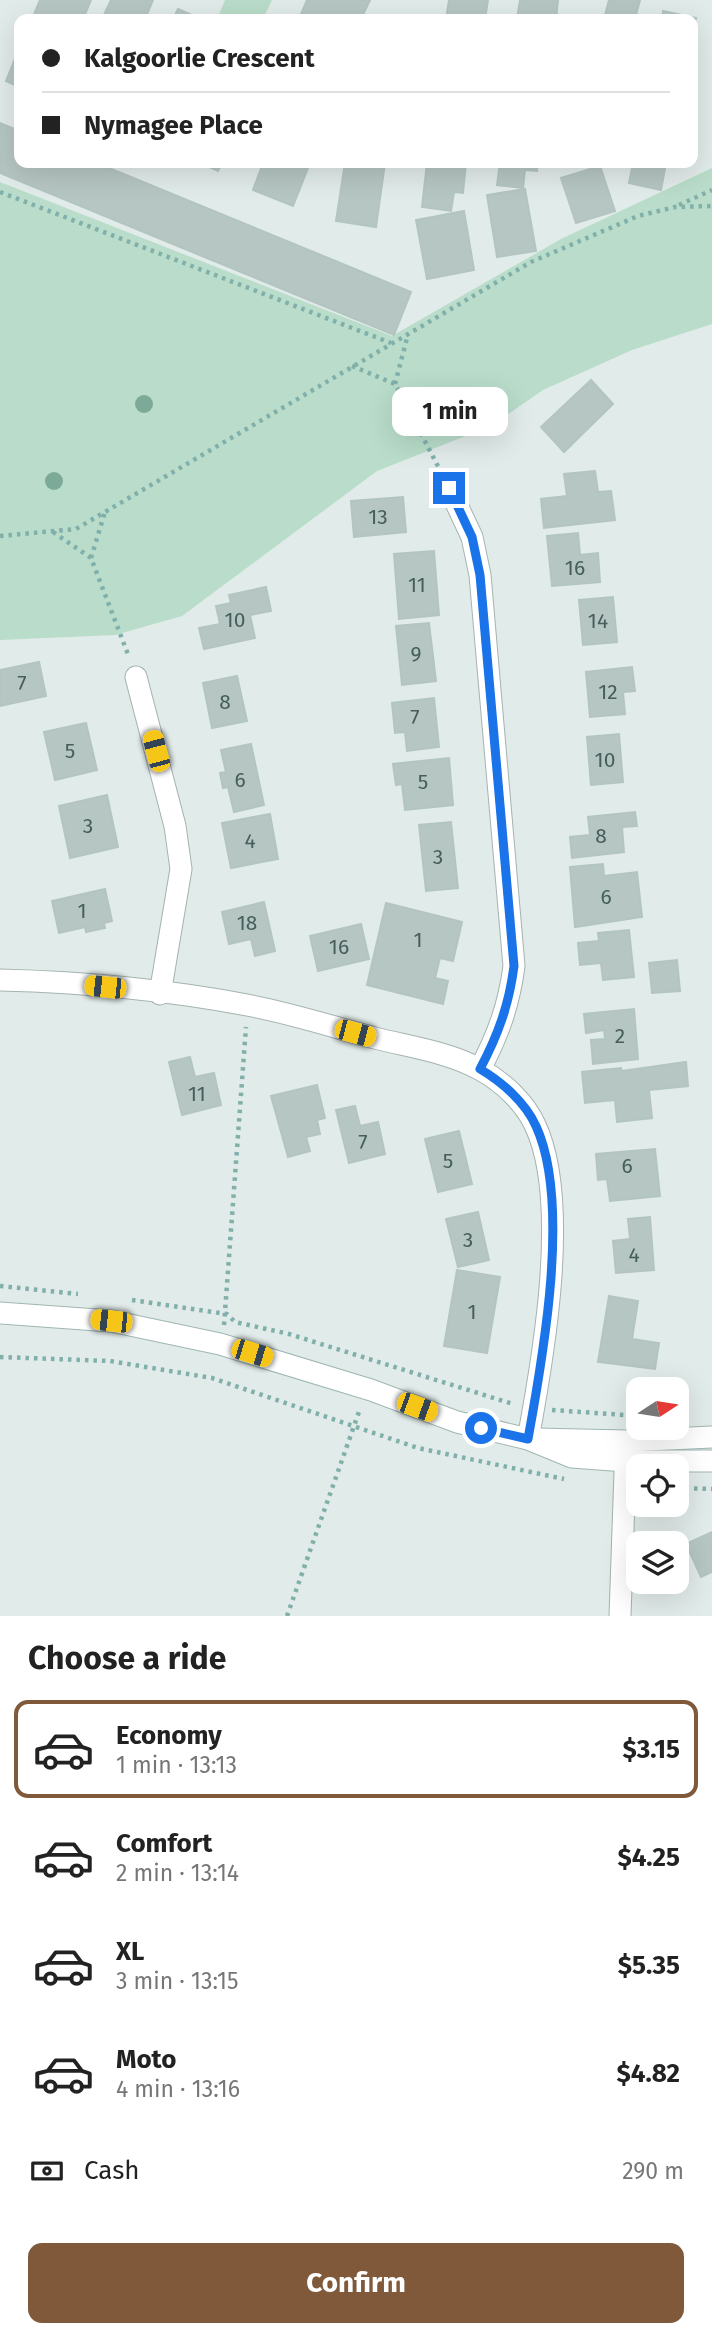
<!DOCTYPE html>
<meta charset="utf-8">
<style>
:root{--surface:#fff;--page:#f6f6f6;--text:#222;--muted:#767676;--line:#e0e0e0;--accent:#80593a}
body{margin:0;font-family:"Fira Sans",sans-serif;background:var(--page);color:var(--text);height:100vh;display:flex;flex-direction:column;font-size:26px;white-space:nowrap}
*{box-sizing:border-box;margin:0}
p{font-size:23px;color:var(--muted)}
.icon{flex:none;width:38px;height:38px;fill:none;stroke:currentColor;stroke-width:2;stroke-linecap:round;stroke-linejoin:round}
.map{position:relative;height:1616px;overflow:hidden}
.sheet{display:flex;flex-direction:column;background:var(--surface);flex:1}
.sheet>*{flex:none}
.top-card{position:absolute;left:14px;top:14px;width:684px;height:154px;border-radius:14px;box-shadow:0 7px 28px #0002;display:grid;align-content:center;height:154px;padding:0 28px;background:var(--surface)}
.needle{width:46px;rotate:78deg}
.controls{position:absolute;left:626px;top:1377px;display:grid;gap:14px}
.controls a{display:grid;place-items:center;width:63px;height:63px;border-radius:14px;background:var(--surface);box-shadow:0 7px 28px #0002;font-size:35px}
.end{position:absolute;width:32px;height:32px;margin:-16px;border:9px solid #1a73e8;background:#fff;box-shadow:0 0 0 4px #fff}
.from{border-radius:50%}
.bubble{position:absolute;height:49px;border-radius:14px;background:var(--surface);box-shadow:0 7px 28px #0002;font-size:23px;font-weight:700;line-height:49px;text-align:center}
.car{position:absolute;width:21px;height:42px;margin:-21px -10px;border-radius:9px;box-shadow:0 0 5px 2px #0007;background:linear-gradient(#f5c518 24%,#345 0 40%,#f5c518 0 76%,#345 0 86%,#f5c518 0)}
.top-card b{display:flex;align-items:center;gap:24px;height:66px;font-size:26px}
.top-card b+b{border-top:2px solid var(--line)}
.top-card i{width:18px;height:18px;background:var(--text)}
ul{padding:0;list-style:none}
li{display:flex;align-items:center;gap:21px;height:98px;margin:0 14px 10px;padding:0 14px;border:4px solid transparent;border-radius:14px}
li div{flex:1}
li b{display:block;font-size:26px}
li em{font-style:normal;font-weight:700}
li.active{border-color:var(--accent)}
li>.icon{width:63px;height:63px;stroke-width:1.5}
h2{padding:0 28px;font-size:32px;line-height:84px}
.pay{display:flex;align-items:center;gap:18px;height:77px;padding:0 28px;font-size:26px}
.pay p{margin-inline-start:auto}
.cta{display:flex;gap:14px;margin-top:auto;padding:14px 28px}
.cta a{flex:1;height:80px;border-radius:14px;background:var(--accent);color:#fff;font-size:28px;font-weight:700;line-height:80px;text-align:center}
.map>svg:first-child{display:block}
.green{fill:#b9ddca}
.building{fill:#b6c6c2;stroke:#b3c5c1;stroke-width:2}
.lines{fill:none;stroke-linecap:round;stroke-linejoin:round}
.street-casing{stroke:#a4b3b1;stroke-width:23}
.secondary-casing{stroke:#9fb7b3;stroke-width:23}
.path{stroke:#81afaa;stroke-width:4.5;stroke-dasharray:3.5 5;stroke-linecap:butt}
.street{stroke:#fff;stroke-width:21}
.secondary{stroke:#fff;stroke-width:21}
.tree{fill:#7da998}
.route{stroke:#1a73e8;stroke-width:9}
.labels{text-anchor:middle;stroke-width:5;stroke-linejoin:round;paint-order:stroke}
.number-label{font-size:21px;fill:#465e5c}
</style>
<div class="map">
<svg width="712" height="1616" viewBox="0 0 712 1616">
<rect width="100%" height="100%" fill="#e1ebe9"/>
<g class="green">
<path d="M225 0H272L263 19H217Z"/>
<path d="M712 168V324L632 350 543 390 491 426 377 471 182 616 115 635 0 640V182L392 336 561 239Z"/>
</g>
<g class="building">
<path d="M40 0H91L83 19H32Z"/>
<path d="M111 0H153L145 19H102Z"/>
<path d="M307 0H370L361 19H299Z"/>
<path d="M449 0H488L485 19H446Z"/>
<path d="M520 0H558L556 19H517Z"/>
<path d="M609 0H640L635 19H604Z"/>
<path d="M178 9 201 19H173Z"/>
<path d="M663 11 696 18 693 30V19H662Z"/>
<path d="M19 49V87L6 81Z"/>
<path d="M0 123 19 131V163H97L411 292 394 335 0 173Z"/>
<path d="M201 163H222L218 171Z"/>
<path d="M263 163H310L293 206 253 190Z"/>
<path d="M345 163H385L376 227 336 221Z"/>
<path d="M427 163H466L463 193 454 192 451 211 422 207Z"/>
<path d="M500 163H538L537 171 525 170 523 188 497 185Z"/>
<path d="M633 163H666L661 190 629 183Z"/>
<path d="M600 166 615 211 576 223 561 178Z"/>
<path d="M525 189 536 251 497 257 487 195Z"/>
<path d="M464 211 474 270 427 279 416 220Z"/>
<path d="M591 380 613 404 564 452 541 427Z"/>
<path d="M595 471 598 492 611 491 615 520 544 528 541 499 567 496 564 474Z"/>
<path d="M403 497 406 532 354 537 351 501Z"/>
<path d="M578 533 580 555 598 553 600 582 552 586 547 536Z"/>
<path d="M434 551 439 615 399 619 394 554Z"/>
<path d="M266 587 271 611 250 615 255 638 204 649 199 628 220 624 216 606 231 603 229 595Z"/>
<path d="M613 597 617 642 583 645 579 600Z"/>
<path d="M429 623 436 681 402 685 396 626Z"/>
<path d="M39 662 46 696 0 706V670Z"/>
<path d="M632 667 635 691 623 692 625 714 590 717 586 672Z"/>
<path d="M237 676 247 721 212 728 203 683Z"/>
<path d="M434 698 439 747 407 751 405 732 395 733 392 703Z"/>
<path d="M86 723 97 770 55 780 44 732Z"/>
<path d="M619 734 623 782 591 785 587 737Z"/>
<path d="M251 744 264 805 234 812 228 787 223 788 220 773 226 772 221 750Z"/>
<path d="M449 758 453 805 405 810 402 784 396 785 393 764Z"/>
<path d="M107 795 118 847 70 858 59 806Z"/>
<path d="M635 812 637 826 622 827 624 852 572 858 570 837 590 835 588 817Z"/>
<path d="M270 814 278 859 231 868 222 823Z"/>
<path d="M451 822 458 888 426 891 419 825Z"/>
<path d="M603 864 604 876 637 872 642 917 575 927 570 867Z"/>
<path d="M105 889 112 921 104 923 105 928 86 932 85 927 59 933 52 901Z"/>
<path d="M264 902 275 951 255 956 251 939 229 944 222 912Z"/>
<path d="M386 903 462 922 453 961 440 958 435 978 448 981 443 1004 367 985Z"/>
<path d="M361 924 369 959 318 971 310 936Z"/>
<path d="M629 930 634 977 603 980 601 963 580 965 578 943 599 941 598 933Z"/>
<path d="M677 960 680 991 652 993 649 963Z"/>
<path d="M634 1009 638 1059 593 1064 591 1040 605 1039 604 1030 586 1033 584 1014Z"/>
<path d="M190 1057 195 1077 214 1073 221 1105 182 1115 169 1062Z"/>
<path d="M686 1062 688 1086 649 1090 652 1118 617 1122 615 1100 585 1103 582 1072 621 1068 622 1071Z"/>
<path d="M317 1085 325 1118 317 1120 320 1134 306 1137 310 1151 288 1157 271 1096Z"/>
<path d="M355 1106 360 1126 378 1122 385 1154 349 1163 336 1110Z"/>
<path d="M459 1131 472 1184 438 1192 425 1139Z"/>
<path d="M655 1149 660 1196 610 1201 607 1179 598 1180 596 1154Z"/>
<path d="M478 1212 489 1260 458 1267 446 1219Z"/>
<path d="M650 1217 654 1270 616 1273 613 1241 630 1239 628 1219Z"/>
<path d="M457 1270 500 1277 487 1353 444 1346Z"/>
<path d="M609 1296 638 1301 632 1339 659 1343 655 1369 598 1362Z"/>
<path d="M712 1532V1572L701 1577 686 1544Z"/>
</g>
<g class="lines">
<defs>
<g id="street">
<path d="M449 488 472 537 480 575 514 966C509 1005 498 1035 480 1069"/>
<path d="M136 677 175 826 181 869 160 994"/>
<path d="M0 980C80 982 168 990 247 1005 290 1013 333 1027 375 1038 410 1047 449 1052 481 1070 503 1082 525 1103 535 1125 571 1201 543 1359 528 1439"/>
<path d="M620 1616 626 1443"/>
</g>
<g id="secondary">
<path d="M0 1313 111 1321 220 1344 371 1390 457 1422 528 1439 572 1457 626 1461H712"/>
<path d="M537 1439 626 1441 712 1437"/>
</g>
</defs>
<use href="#street" class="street-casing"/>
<use href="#secondary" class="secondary-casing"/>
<g class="path">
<path d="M0 192 391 343"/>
<path d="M679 205 712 190"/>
<path d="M352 366 395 384 441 472"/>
<path d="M395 384 408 334"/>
<path d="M53 532 91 558 129 657"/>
<path d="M0 536 76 529 531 262 638 216 675 207 712 206"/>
<path d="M91 558 105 512"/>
<path d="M0 1286 78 1294"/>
<path d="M132 1300 227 1314 235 1322 289 1334 513 1404"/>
<path d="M224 1325 246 1027"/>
<path d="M0 1357 110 1361 212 1378 418 1448 564 1479"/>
<path d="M552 1410 639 1416"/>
<path d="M677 1488 712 1489"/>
<path d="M287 1616 360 1409"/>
</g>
<use href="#street" class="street"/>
<use href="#secondary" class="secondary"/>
</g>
<g class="tree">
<circle cx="144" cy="404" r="9"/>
<circle cx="54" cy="481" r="9"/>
</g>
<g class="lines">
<path class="route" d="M449 488 472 537 480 575 514 966C509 1005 498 1035 480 1069 502 1082 525 1102 536 1126 571 1202 543 1357 528 1439L481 1428"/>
</g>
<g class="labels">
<g class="number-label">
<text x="378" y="524">13</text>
<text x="575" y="575">16</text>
<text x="417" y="592">11</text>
<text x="235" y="627">10</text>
<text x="598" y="628">14</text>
<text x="416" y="661">9</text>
<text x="22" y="690">7</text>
<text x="608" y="699">12</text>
<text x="225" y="709">8</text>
<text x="415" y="724">7</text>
<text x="70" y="758">5</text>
<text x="605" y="767">10</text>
<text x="240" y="787">6</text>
<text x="423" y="789">5</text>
<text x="88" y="833">3</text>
<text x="601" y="843">8</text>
<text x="250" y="848">4</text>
<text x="438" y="864">3</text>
<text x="606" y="904">6</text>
<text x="82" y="918">1</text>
<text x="247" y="930">18</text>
<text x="418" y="947">1</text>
<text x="339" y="954">16</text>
<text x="620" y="1043">2</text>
<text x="197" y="1101">11</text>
<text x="363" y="1149">7</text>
<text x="448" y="1168">5</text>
<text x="627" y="1173">6</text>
<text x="468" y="1247">3</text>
<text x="634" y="1262">4</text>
<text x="472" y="1319">1</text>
</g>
</g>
</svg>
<div class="controls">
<a><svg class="needle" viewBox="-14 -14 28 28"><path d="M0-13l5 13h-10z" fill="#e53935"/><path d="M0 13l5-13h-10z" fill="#767676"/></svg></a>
<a><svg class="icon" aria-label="locate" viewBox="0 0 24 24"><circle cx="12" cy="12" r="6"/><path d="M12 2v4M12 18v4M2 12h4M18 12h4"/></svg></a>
<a><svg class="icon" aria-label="layers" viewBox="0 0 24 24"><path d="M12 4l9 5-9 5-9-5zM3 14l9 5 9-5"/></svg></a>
</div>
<i class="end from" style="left:481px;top:1428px"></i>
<i class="end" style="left:449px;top:488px"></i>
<div class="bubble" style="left:392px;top:387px;width:116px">1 min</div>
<i class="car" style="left:156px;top:751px;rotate:345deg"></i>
<i class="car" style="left:105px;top:987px;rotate:276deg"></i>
<i class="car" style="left:355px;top:1033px;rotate:105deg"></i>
<i class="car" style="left:111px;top:1321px;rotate:276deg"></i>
<i class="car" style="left:252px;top:1353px;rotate:107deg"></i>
<i class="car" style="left:417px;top:1407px;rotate:110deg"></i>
<div class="top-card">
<b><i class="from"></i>Kalgoorlie Crescent</b>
<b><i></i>Nymagee Place</b>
</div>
</div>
<section class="sheet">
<h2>Choose a ride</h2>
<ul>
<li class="active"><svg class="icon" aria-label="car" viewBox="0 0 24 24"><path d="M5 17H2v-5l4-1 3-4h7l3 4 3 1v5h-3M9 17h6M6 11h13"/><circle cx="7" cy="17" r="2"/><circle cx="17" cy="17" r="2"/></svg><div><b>Economy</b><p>1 min · 13:13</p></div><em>$3.15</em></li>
<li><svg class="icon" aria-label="car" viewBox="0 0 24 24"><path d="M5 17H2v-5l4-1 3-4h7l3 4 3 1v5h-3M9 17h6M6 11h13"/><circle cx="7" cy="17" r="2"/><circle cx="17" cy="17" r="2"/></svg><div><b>Comfort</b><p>2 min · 13:14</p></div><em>$4.25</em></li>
<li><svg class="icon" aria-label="car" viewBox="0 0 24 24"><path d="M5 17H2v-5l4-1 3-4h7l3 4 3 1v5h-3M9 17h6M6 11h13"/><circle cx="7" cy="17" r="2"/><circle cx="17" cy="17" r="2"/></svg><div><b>XL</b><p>3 min · 13:15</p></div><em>$5.35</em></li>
<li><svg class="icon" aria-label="car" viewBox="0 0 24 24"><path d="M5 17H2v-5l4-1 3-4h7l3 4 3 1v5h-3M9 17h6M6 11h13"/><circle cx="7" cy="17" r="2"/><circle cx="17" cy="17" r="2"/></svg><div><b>Moto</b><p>4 min · 13:16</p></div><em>$4.82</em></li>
</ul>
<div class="pay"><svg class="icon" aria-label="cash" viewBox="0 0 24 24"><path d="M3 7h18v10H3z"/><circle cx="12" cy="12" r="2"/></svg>Cash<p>290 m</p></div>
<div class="cta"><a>Confirm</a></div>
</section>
